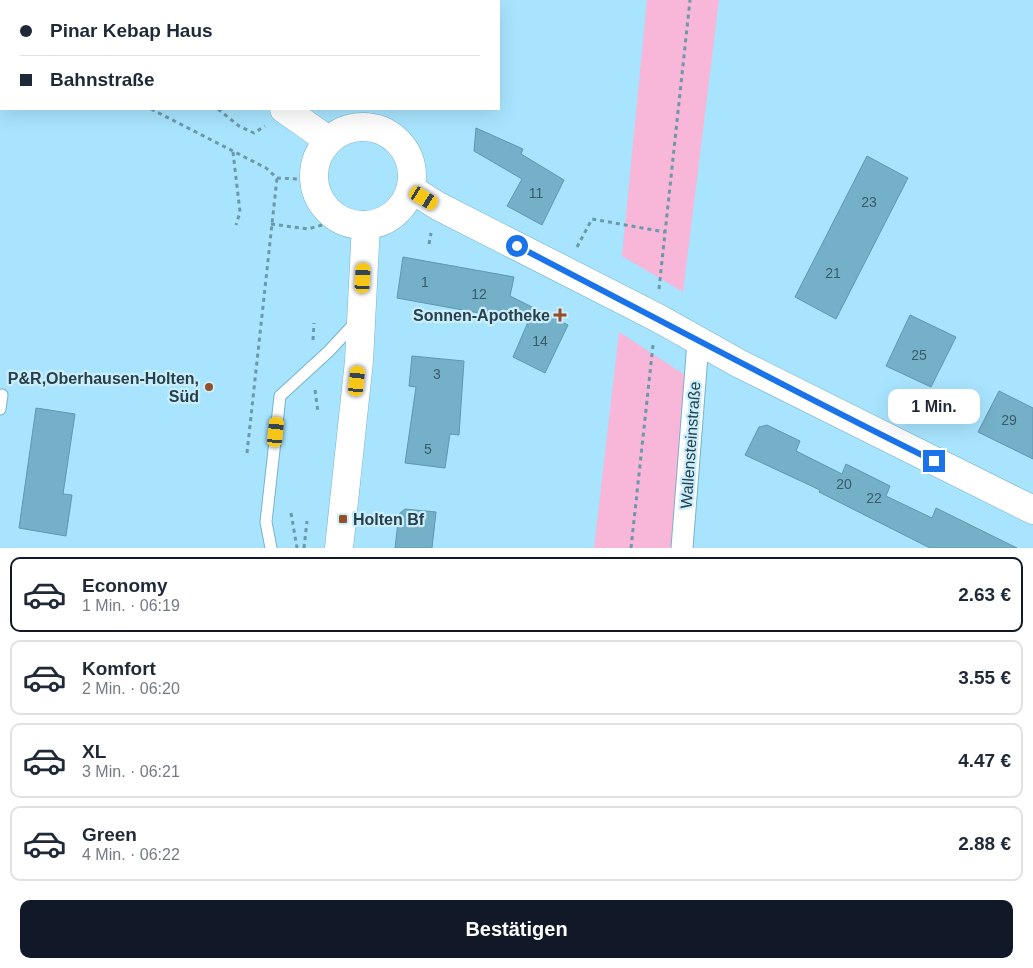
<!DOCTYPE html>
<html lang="de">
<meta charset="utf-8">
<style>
:root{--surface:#fff;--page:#f2f2f3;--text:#1f2937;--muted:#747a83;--line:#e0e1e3;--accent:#111827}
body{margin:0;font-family:Helvetica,sans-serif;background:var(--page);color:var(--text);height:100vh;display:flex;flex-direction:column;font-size:19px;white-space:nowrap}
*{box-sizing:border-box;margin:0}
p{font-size:16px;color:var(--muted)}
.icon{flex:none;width:28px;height:28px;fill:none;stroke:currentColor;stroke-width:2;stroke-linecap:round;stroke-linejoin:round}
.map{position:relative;height:548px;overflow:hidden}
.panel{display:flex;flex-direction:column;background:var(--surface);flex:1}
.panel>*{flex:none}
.guide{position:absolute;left:0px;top:0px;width:500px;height:110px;box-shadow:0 5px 20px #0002;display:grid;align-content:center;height:110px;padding:0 20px;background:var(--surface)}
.end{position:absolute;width:22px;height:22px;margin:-11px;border:6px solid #1a73e8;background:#fff;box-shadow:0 0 0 2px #fff}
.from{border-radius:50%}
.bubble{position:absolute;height:35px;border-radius:10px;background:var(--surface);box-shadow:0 5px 20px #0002;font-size:16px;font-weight:700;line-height:35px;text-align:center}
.car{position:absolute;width:15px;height:30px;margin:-15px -8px;border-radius:6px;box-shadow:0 0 4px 1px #0007;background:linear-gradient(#f5c518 24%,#345 0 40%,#f5c518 0 76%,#345 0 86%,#f5c518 0)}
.guide b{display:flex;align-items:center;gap:18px;height:48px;font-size:19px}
.guide b+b{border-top:1px solid var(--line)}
.guide i{width:12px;height:12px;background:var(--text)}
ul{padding:9px 0 0;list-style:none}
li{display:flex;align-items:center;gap:15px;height:75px;margin:0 10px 8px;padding:0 10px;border:2px solid var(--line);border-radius:10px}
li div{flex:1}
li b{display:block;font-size:19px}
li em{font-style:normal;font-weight:700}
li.active{border-color:var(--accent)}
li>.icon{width:45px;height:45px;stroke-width:1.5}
.primary-button{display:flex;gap:10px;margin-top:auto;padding:10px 20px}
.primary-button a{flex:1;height:58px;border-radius:10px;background:var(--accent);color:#fff;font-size:20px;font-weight:700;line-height:58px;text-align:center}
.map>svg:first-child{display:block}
.green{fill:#f8b6d8}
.building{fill:#75b0c9;stroke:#5d97b0}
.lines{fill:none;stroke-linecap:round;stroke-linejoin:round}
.service-casing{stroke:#77b2cb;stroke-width:13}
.minor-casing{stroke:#77b2cb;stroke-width:23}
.secondary-casing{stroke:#77b2cb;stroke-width:29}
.path{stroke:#6c98ab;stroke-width:3;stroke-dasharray:4 4;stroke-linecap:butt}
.service{stroke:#fff;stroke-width:11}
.minor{stroke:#fff;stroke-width:21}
.secondary{stroke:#fff;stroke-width:28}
.rail-casing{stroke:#4a6d7b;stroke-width:5.5}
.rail{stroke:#caeefd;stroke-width:4;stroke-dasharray:11;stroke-linecap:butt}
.route{stroke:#1a73e8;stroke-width:6}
.poi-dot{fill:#954e28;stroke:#caeefd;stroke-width:2}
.labels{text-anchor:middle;stroke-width:4.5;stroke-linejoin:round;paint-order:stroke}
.number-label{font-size:14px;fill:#3a5c6a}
.poi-label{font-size:16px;font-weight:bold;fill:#27404a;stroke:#caeefd;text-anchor:end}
.street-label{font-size:16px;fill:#27404a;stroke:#caeefd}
</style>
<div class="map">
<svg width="1033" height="548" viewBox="0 0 1033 548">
<rect width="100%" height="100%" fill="#a8e4fe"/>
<g class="green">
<path d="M647 0H719L683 292 622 256Z"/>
<path d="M619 332 691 379 675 548H594Z"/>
</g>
<g class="building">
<path d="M476 128 523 149 521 154 564 180 542 225 507 206 522 179 474 151Z"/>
<path d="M867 156 908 178 836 319 795 297Z"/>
<path d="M403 257 514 277 510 296 568 325 545 373 513 357 528 322 397 298Z"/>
<path d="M910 315 956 337 931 387 886 366Z"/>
<path d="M412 356 464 361 459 435 450 434 445 468 405 463 416 387 409 386Z"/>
<path d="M999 391 1033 408V459L978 432Z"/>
<path d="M36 408 75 414 63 494 72 495 66 536 19 528Z"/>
<path d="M767 425 800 441 796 451 842 474 846 464 890 486 886 496 932 518 936 508 1017 548H930L819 492 820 490 745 455 759 427Z"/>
<path d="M405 509 436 512 432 548H395L399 514Z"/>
</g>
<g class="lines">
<defs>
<g id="service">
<path d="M0 409 2 395"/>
<path d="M271 548 266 522 280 396 329 351 356 322"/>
</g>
<path id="minor" d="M682 548 698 342"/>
<g id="secondary">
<path d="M146 0 148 1"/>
<path d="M389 1V0"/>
<path d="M284 109 328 140"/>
<circle cx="363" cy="176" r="49"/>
<path d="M411 189 438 206 656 317 740 364 1033 510"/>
<path d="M339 548 359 361 366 225"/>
</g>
</defs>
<use href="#service" class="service-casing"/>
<use href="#minor" class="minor-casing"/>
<use href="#secondary" class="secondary-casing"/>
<g class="path">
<path d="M95 0 97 1"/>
<path d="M225 0 227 1"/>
<path d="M41 1V0"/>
<path d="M238 1 239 0"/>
<path d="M151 109 266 168 277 178 298 179"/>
<path d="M218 109 239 126 254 133 265 126"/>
<path d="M233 152 240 212 236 225"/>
<path d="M271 224 308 229 322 225"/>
<path d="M429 244 431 233"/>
<path d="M577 247 592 219 665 232"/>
<path d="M659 289 690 0"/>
<path d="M313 340 314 323"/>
<path d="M315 390 318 412"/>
<path d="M247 453 277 178"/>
<path d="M291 513 297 548"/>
<path d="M304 548 307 521"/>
<path d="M631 548 653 345"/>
</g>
<use href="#service" class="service"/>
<use href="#minor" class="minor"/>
<use href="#secondary" class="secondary"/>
<defs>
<g id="rail">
<path d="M5 1 6 0"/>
<path d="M0 35 1 27"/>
</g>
</defs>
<use href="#rail" class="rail-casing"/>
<use href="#rail" class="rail"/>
</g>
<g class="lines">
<path class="route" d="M517 246C656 318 794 392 934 461"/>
</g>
<g class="poi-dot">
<path d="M557.5 307.5h5v5h5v5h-5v5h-5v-5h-5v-5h5z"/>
<circle cx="209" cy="387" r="5"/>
<rect x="338" y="514" width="10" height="10" rx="2.5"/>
</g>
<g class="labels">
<g class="number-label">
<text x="536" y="198">11</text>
<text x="869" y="207">23</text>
<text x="833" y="278">21</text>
<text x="425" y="287">1</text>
<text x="479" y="299">12</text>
<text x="540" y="346">14</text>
<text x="919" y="360">25</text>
<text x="437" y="379">3</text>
<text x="1009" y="425">29</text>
<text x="428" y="454">5</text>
<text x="844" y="489">20</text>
<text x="874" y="503">22</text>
</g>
<g class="poi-label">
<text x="550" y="321">Sonnen-Apotheke</text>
<text x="199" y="384">P&amp;R,Oberhausen-Holten,<tspan x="199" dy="18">Süd</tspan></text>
<text x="353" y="525" text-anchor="start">Holten Bf</text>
</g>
<g class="street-label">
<text transform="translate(690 445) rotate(-86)" y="6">Wallensteinstraße</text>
</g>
</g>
</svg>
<i class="end from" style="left:517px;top:246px"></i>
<i class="end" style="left:934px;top:461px"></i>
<div class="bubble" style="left:888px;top:389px;width:92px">1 Min.</div>
<i class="car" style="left:424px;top:198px;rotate:121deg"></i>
<i class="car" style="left:363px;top:278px;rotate:3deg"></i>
<i class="car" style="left:357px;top:381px;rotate:6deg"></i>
<i class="car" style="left:276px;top:432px;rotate:6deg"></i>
<div class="guide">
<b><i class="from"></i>Pinar Kebap Haus</b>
<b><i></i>Bahnstraße</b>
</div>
</div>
<section class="panel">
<ul>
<li class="active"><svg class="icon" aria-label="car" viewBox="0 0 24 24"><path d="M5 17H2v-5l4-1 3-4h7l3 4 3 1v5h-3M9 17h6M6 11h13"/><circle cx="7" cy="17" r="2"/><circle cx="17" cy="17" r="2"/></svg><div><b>Economy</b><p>1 Min. · 06:19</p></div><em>2.63 €</em></li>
<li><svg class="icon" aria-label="car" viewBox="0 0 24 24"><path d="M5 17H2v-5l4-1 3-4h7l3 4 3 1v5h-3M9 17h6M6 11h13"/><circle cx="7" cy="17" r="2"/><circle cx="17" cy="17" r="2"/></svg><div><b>Komfort</b><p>2 Min. · 06:20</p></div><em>3.55 €</em></li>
<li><svg class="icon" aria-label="car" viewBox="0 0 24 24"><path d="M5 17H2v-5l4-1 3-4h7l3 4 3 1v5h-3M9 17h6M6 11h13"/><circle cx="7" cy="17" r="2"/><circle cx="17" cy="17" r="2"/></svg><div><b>XL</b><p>3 Min. · 06:21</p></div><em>4.47 €</em></li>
<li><svg class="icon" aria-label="car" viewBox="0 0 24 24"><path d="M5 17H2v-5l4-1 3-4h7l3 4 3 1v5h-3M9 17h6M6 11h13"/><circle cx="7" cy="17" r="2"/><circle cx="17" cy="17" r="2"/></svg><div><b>Green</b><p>4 Min. · 06:22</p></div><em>2.88 €</em></li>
</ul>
<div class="primary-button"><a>Bestätigen</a></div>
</section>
